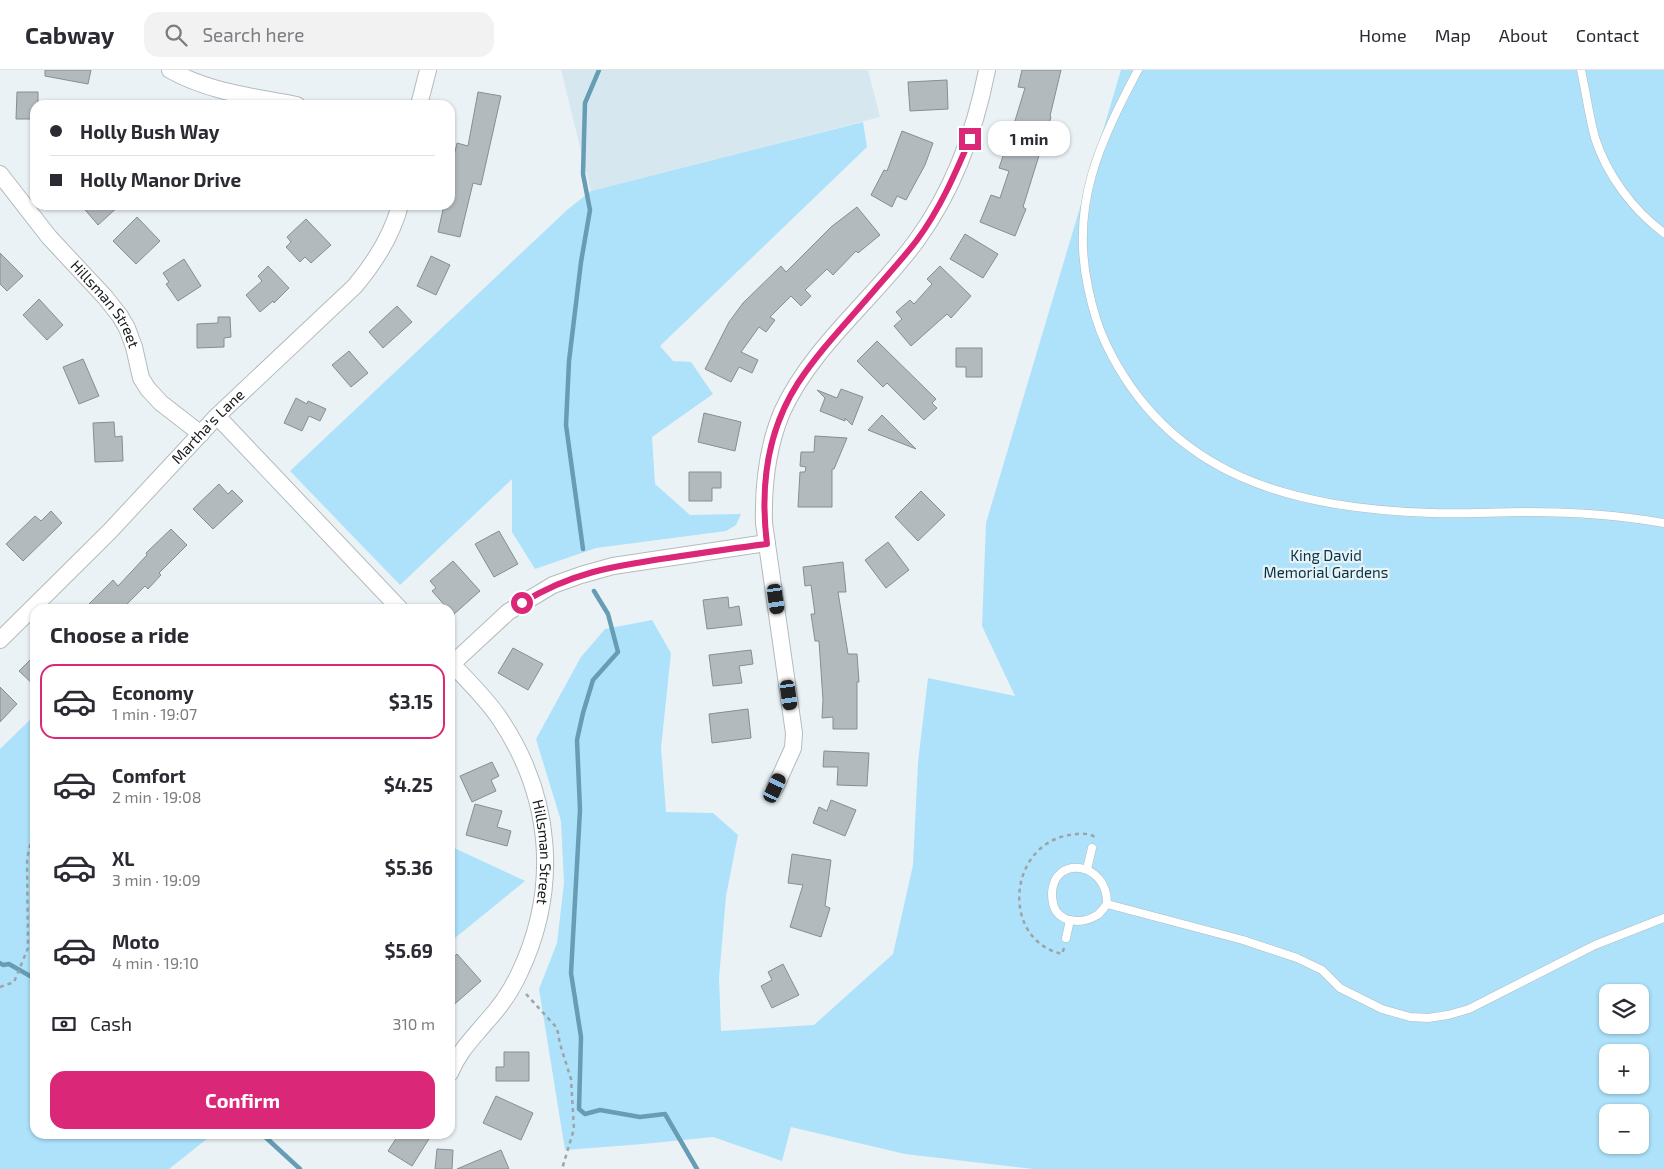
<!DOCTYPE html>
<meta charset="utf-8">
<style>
:root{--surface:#fff;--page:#f2f2f3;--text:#2b2b33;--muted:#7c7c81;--line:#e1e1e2;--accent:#db2777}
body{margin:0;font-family:"Exo 2",sans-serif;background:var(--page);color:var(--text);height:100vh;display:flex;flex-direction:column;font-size:19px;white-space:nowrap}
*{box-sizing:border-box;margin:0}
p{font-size:16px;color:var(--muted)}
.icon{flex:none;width:28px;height:28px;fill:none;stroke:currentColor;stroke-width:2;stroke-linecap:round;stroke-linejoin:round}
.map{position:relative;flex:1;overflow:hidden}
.details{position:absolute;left:30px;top:534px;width:425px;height:535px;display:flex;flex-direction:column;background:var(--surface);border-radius:15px;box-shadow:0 1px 4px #0004}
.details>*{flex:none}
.guide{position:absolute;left:30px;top:30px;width:425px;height:110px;border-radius:15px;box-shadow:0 1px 4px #0004;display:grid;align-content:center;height:110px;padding:0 20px;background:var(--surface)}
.buttons{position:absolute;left:1599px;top:914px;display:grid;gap:10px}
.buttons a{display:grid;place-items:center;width:50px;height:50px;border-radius:10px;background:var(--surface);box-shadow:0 1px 4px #0004;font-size:25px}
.end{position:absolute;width:22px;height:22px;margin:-11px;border:6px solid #db2777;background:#fff;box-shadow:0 0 0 2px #fff}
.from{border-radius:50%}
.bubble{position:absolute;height:35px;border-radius:15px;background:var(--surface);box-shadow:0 1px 4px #0004;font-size:16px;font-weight:700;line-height:35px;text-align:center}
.car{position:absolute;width:15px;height:30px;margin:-15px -8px;border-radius:6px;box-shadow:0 0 4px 1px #0007;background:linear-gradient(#222 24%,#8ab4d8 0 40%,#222 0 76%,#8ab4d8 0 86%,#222 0)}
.guide b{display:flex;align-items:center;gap:18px;height:48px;font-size:19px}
.guide b+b{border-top:1px solid var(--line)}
.guide i{width:12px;height:12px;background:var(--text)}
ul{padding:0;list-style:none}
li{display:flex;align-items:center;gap:15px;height:75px;margin:0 10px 8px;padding:0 10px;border:2px solid transparent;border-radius:15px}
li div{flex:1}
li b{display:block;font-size:19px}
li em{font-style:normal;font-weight:700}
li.active{border-color:var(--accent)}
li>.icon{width:45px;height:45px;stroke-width:1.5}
h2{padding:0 20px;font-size:22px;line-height:60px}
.pay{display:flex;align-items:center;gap:12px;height:55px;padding:0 20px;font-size:19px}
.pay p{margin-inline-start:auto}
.button{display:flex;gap:10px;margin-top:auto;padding:10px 20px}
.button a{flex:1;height:58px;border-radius:15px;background:var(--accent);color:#fff;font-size:20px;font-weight:700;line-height:58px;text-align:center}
header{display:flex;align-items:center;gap:30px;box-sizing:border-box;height:70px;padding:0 25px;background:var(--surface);border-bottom:1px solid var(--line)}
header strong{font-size:24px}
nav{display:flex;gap:28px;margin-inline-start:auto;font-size:18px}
.search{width:350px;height:45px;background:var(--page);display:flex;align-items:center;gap:12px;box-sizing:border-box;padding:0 18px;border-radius:15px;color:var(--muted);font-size:19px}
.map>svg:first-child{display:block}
.built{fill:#d7e7ef}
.green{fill:#ade2fa;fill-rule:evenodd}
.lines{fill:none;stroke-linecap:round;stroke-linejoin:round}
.stream{stroke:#669db5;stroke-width:4.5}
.building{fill:#b2babe;stroke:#878e92}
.service-casing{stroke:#b3bbbf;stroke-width:9}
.minor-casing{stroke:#b3bbbf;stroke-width:18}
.path{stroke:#9da3a6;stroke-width:2.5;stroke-dasharray:4 4;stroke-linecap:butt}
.service{stroke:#fff;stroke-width:8}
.minor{stroke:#fff;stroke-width:16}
.route{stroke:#db2777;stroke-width:6}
.labels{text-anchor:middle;stroke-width:4.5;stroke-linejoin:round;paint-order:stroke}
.street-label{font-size:15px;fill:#16191a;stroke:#eaf2f6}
.park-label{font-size:15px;fill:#013446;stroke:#eaf2f6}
</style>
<header>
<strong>Cabway</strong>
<div class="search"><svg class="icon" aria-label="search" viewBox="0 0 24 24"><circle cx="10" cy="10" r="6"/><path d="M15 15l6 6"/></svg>Search here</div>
<nav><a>Home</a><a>Map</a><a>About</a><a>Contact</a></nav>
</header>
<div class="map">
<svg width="1664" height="1099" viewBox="0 0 1664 1099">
<rect width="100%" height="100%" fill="#eaf2f6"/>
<path class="built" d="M561 0H868L880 47 591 121Z"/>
<g class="green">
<path d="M1121 0H1664V1099H1034L905 1084 791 1057 782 1091 713 1067 643 1074 565 1080 539 919 557 873 564 813 561 751 536 669 581 587 605 559 652 550 671 583 661 678 666 742 713 743 738 765 726 826 719 908 721 961 814 955 893 884 913 795 918 692 928 608 1015 626 982 556 986 453ZM1608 922H1640V955H1608ZM1608 982H1640V1015H1608ZM1608 1042H1640V1075H1608Z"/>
<path d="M863 52 867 77 660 276 673 291 691 292 713 324 652 367 655 414 690 445 741 444 736 455 726 461 596 478 535 499 512 462V409L400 515 290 401 567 140 591 121Z"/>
<path d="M35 645V1064H213L169 1099H0V679Z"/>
<path d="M450 776 525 811 450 872Z"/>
</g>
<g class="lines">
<g class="stream">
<path d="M583 479 566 355 569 291 581 192 590 140 583 104 585 33 599 0"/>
<path d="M594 521 608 544 618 582 593 610 583 643 577 670 580 740 571 903 581 967 579 1039 585 1044 600 1040 640 1047 665 1044 697 1099"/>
<path d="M0 893 3 895 9 894 30 906H35"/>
<path d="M262 1064 300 1099"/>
</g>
</g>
<g class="building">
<path d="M45 0H91L88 14 45 6Z"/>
<path d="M1022 0H1061L1050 46 1051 47 1023 137 1026 139 1015 166 980 152 991 125 1000 128 1009 101 999 98 1005 80 1012 83 1021 56 1014 54 1025 18 1018 17Z"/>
<path d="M947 10 948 39 910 41 908 12Z"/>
<path d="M17 22H38V35H35V49H16Z"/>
<path d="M478 22 501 26 481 115 473 113 460 167 438 162 444 135H450V103L457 73 468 76Z"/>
<path d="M902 61 933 73 925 95 906 130 897 126 892 137 871 125 884 100 887 101Z"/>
<path d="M81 135H120L98 155Z"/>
<path d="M857 137 880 165 858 183 856 181 833 205 827 199 805 220 811 226 801 236 791 226 770 247 775 250 766 262 759 257 741 282 758 290 752 303 739 297 731 312 705 299 729 252 743 233 781 196 786 202 831 157Z"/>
<path d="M137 147 160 171 136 194 113 171Z"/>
<path d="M306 149 331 175 311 193 305 187 300 192 286 177 291 172 287 167Z"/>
<path d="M965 164 998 184 983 208 950 189Z"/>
<path d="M0 183 23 206 7 221 0 214Z"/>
<path d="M431 186 450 195 436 225 417 216Z"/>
<path d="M184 189 201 216 178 231 166 214 169 212 163 203Z"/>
<path d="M268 196 289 218 274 233 273 231 260 242 246 225 262 211 258 206Z"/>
<path d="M940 196 971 226 951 248 947 244 911 276 894 256 902 249 896 242 910 230 914 234 932 214 927 209Z"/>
<path d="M39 229 63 255 47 270 23 245Z"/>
<path d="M397 236 412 252 383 278 369 262Z"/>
<path d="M218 247H230L231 267 224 268V277L197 278V254L218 253Z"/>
<path d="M877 271 936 329 932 333 937 338 924 350 887 313 883 317 857 291Z"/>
<path d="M956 278H982V307H966V297H956Z"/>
<path d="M349 281 368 303 351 317 332 295Z"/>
<path d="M83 289 99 326 79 334 63 297Z"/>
<path d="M841 319 863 327 852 355 845 348V351L820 341 825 328 817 320 837 328Z"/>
<path d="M296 328 307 334 308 331 326 339 320 351 309 346 302 361 284 353Z"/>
<path d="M704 343 741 352 735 381 698 372Z"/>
<path d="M882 345 916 379 868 360Z"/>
<path d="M114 352 115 367 122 366 123 391 95 392 93 353Z"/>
<path d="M815 366 847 368 834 399H832V437H798L800 402H805L806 397 800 396 801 382H814Z"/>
<path d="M689 402H721V418H712V431H689Z"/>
<path d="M219 414 228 424 232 420 243 431 213 459 193 439Z"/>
<path d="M921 421 945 445 918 471 895 447Z"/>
<path d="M51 441 62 453 23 491 6 474 35 446 41 451Z"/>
<path d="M171 459 187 475 159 503 161 505 148 519 145 516 122 539H84L113 510 118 516 147 485 146 483Z"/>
<path d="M499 461 518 494 494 507 475 474Z"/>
<path d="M888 472 909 500 886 518 865 490Z"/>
<path d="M453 491 480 521 453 545 450 539H448L432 521 436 518 430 511Z"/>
<path d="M843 492 846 522H838L848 584H857L859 612H857V659H833V647L822 648 823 630 819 571H815L811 544H815L811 515 805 516 803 497Z"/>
<path d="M728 527 729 538 739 536 742 555 707 559 703 530Z"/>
<path d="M513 578 543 594 528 620 498 603Z"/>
<path d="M751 580 753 594 739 596 742 613 713 616 709 585Z"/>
<path d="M35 585V616L19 601Z"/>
<path d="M0 617 17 634 0 652Z"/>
<path d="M748 639 751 668 712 673 709 644Z"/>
<path d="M824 681 869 683 867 716 837 715 838 697H823Z"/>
<path d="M492 692 499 706 491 710 496 721 472 732 460 706Z"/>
<path d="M831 730 856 740 845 766 813 753 819 737 827 741Z"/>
<path d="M475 734 502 741 497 757 511 761 507 776 466 765Z"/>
<path d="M792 784 831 790 825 836 830 838 821 867 790 857 803 815 788 813Z"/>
<path d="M457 884 481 911 450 938V890Z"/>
<path d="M783 894 799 925 772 938 761 916 772 910 768 902Z"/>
<path d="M504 982H529V1011H496V997H504Z"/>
<path d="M496 1026 533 1043 521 1070 483 1053Z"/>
<path d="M399 1064H432L412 1096 388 1081Z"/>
<path d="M437 1079 453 1080 452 1099H435Z"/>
<path d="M501 1080 509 1099H457Z"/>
</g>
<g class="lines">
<defs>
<g id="service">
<path d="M1138 0C1100 72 1070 134 1088 217 1092 237 1097 255 1106 274 1170 408 1294 438 1431 443 1463 444 1495 442 1527 442 1573 442 1619 445 1664 453"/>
<path d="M1581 0C1586 23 1589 46 1595 68 1607 105 1633 140 1664 163"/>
<path d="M1087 799 1092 778"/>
<path d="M1107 834C1104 837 1101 843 1097 845 1085 853 1065 854 1056 841 1053 836 1052 828 1052 823 1054 784 1108 792 1107 834L1243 870 1297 888 1322 900 1340 918 1382 939 1410 947 1428 948 1448 945 1469 939 1595 875 1664 848"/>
<path d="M1066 868 1070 850"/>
</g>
<g id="minor">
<path d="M170 0C209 22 254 27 297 35"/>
<path d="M419 35 428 0"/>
<path id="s1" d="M0 104 49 167 105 227 120 246 127 258 134 277 141 308 148 319 161 333 201 364"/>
<path d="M217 346 400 539"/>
<path id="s2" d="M0 570 110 461 217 346 355 216C375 192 392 166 400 135"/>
<path id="s3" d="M450 592C467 610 486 628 500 649 552 727 560 818 519 904 511 921 500 937 487 951 473 968 459 981 450 1003"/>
<path d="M452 594 508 542 553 515 581 505 613 496 767 473"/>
<path d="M775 718 793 678 794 663 764 453C763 415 767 378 782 342 812 276 875 228 917 170 954 119 975 61 987 0"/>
</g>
</defs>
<use href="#service" class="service-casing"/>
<use href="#minor" class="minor-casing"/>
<g class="path">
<path d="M1064 878 1062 884C1001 870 1007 776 1069 765 1077 764 1087 762 1095 767"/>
<path d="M0 917 14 912 28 878 27 788 35 756"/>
<path d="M526 924 557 958 560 974 571 1009 574 1059 562 1099"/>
</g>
<use href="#service" class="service"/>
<use href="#minor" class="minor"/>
</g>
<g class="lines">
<path class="route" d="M522 533C570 503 613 496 668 488 701 483 734 478 767 474 760 418 767 361 798 313 821 278 851 248 878 216 891 201 905 186 917 170 940 139 955 104 970 69"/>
</g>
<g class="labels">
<g class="street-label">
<text dy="5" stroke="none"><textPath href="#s1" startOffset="168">Hillsman Street</textPath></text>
<text dy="5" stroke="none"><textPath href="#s2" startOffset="298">Martha's Lane</textPath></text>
<text dy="5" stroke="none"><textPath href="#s3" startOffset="218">Hillsman Street</textPath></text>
</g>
<g class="park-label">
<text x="1326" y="491">King David<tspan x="1326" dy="17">Memorial Gardens</tspan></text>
</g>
</g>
</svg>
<div class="buttons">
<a><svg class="icon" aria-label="layers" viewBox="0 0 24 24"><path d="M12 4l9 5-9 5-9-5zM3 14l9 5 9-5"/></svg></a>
<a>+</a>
<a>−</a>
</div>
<i class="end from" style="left:522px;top:533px"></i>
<i class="end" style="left:970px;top:69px"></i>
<div class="bubble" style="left:988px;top:51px;width:82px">1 min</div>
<i class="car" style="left:776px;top:529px;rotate:172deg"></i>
<i class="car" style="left:789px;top:625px;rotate:172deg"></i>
<i class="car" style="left:775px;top:718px;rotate:25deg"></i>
<div class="guide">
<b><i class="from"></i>Holly Bush Way</b>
<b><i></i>Holly Manor Drive</b>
</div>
<section class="details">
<h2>Choose a ride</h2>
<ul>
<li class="active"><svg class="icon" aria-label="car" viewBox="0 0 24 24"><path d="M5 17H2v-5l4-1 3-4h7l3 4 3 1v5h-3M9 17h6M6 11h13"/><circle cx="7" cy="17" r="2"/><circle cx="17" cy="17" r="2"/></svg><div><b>Economy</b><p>1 min · 19:07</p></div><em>$3.15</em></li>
<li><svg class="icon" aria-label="car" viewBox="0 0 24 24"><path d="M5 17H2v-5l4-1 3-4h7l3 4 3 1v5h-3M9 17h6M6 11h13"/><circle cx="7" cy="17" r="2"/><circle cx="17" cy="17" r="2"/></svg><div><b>Comfort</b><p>2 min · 19:08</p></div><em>$4.25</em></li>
<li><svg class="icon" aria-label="car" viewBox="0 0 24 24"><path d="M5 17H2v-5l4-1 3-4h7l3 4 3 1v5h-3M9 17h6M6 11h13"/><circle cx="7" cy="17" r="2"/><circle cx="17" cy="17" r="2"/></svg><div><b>XL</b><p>3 min · 19:09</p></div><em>$5.36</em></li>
<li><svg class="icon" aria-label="car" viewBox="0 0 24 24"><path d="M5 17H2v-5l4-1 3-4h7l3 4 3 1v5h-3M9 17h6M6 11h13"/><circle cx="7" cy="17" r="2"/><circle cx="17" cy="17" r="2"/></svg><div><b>Moto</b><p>4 min · 19:10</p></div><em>$5.69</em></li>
</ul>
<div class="pay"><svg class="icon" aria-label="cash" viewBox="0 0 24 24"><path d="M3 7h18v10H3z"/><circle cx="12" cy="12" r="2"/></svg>Cash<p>310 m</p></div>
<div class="button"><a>Confirm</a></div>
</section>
</div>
